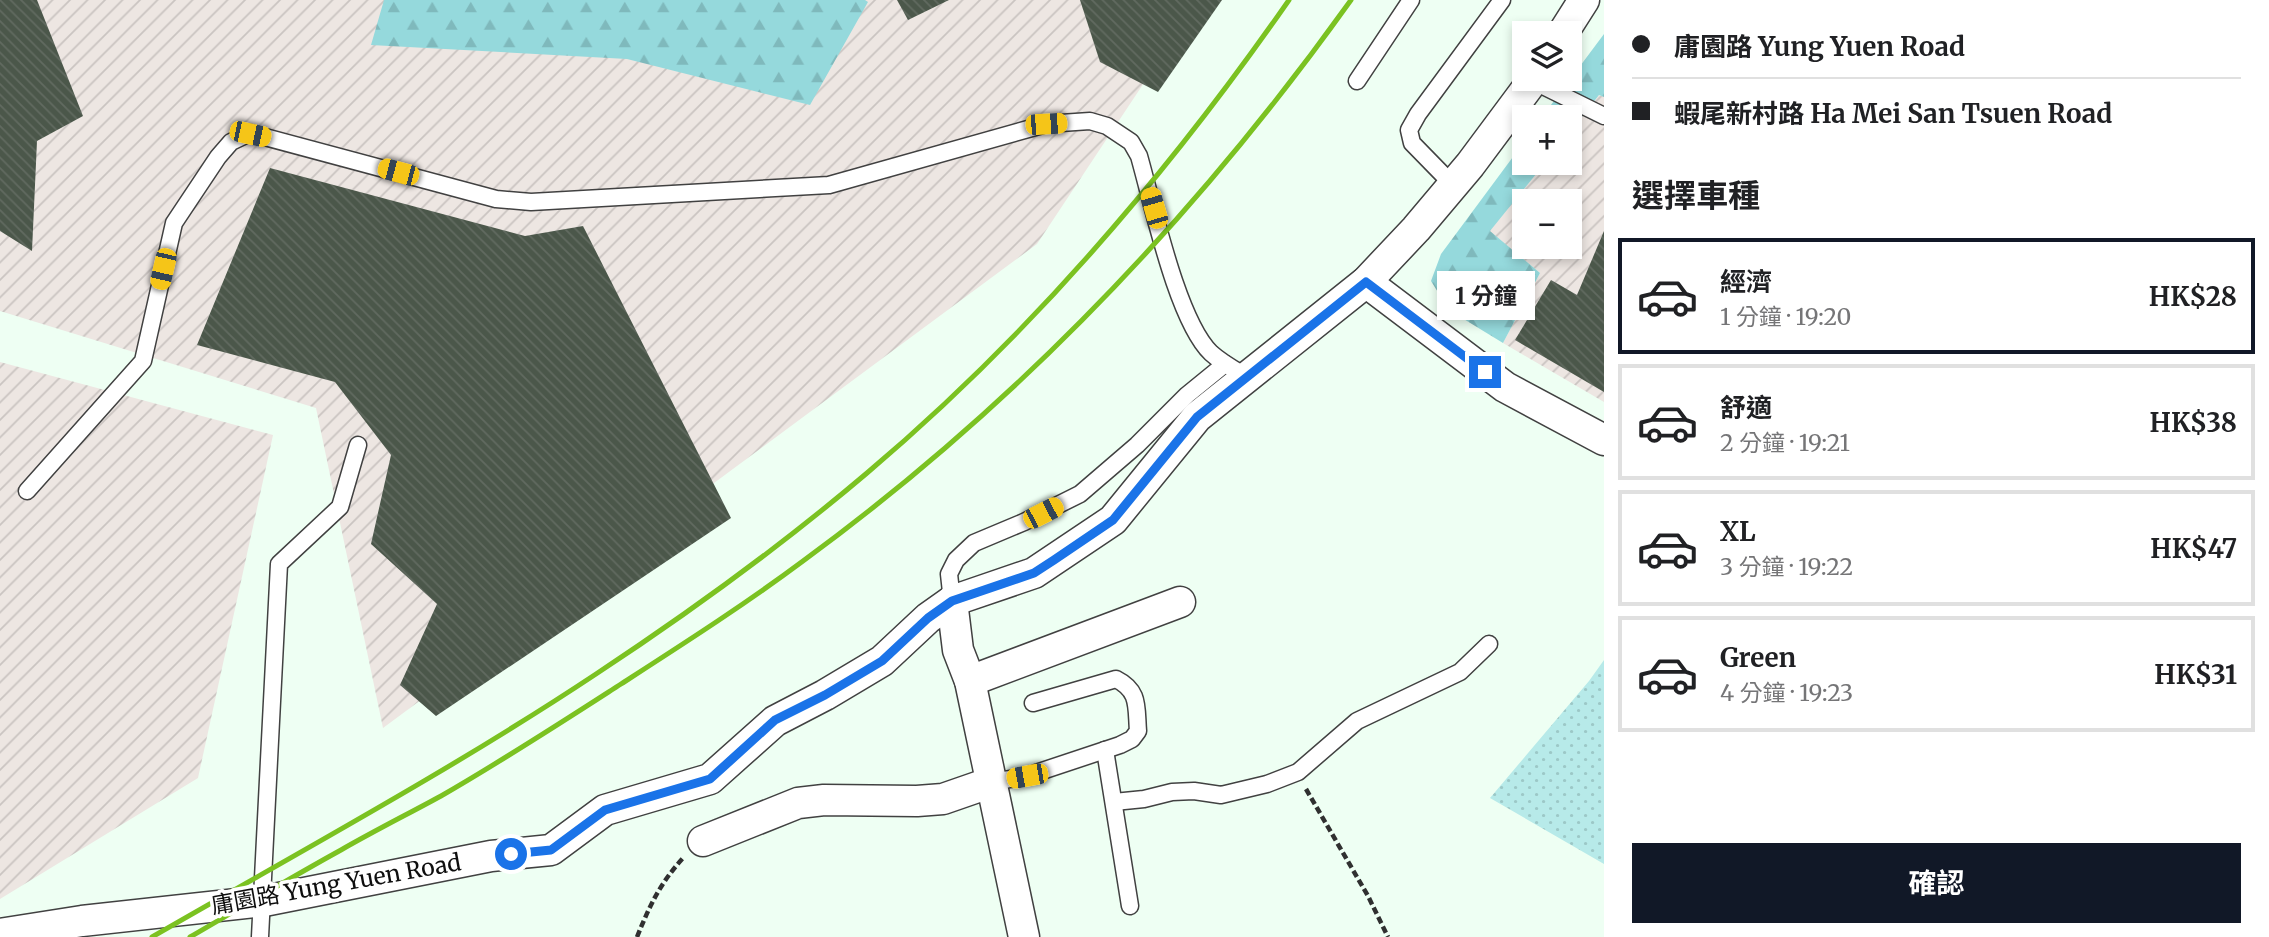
<!DOCTYPE html>
<html lang="zh-TW">
<meta charset="utf-8">
<style>
:root{--surface:#fff;--page:#f6f6f6;--text:#202124;--muted:#757577;--line:#e0e0e0;--accent:#111827}
body{margin:0;font-family:Merriweather,"Noto Sans TC",serif;background:var(--page);color:var(--text);height:100vh;display:flex;flex-direction:column;font-size:26px;white-space:nowrap}
*{box-sizing:border-box;margin:0}
p{font-size:23px;color:var(--muted)}
.icon{flex:none;width:38px;height:38px;fill:none;stroke:currentColor;stroke-width:2;stroke-linecap:round;stroke-linejoin:round}
.map{position:relative;flex:1;overflow:hidden}
.sheet{display:flex;flex-direction:column;background:var(--surface);width:665px}
.sheet>*{flex:none}
.hud{display:grid;align-content:center;height:154px;padding:0 28px;background:var(--surface)}
.fabs{position:absolute;left:1512px;top:21px;display:grid;gap:14px}
.fabs a{display:grid;place-items:center;width:70px;height:70px;border-radius:0px;background:var(--surface);box-shadow:0 4px 10px #0003;font-size:35px}
.end{position:absolute;width:32px;height:32px;margin:-16px;border:9px solid #1a73e8;background:#fff;box-shadow:0 0 0 4px #fff}
.from{border-radius:50%}
.bubble{position:absolute;height:49px;border-radius:0px;background:var(--surface);box-shadow:0 4px 10px #0003;font-size:23px;font-weight:700;line-height:49px;text-align:center}
.car{position:absolute;width:21px;height:42px;margin:-21px -10px;border-radius:9px;box-shadow:0 0 5px 2px #0007;background:linear-gradient(#f5c518 24%,#345 0 40%,#f5c518 0 76%,#345 0 86%,#f5c518 0)}
.hud b{display:flex;align-items:center;gap:24px;height:66px;font-size:26px}
.hud b+b{border-top:2px solid var(--line)}
.hud i{width:18px;height:18px;background:var(--text)}
ul{padding:0;list-style:none}
li{display:flex;align-items:center;gap:21px;height:116px;margin:0 14px 10px;padding:0 14px;border:4px solid var(--line);border-radius:0px}
li div{flex:1}
li b{display:block;font-size:26px}
li em{font-style:normal;font-weight:700}
li.on{border-color:var(--accent)}
li>.icon{width:63px;height:63px;stroke-width:1.5}
h2{padding:0 28px;font-size:32px;line-height:84px}
.primary-button{display:flex;gap:14px;margin-top:auto;padding:14px 28px}
.primary-button a{flex:1;height:80px;border-radius:0px;background:var(--accent);color:#fff;font-size:28px;font-weight:700;line-height:80px;text-align:center}
main{display:flex;flex:1;min-height:0}
.map>svg:first-child{display:block}
.industrial{fill:url(#industrial-furrows);fill-rule:evenodd}
.grass{fill:url(#grass-dots)}
.forest{fill:url(#forest-firs)}
.building{fill:url(#building-back-hatch)}
.lines{fill:none;stroke-linecap:round;stroke-linejoin:round}
.service-casing{stroke:#414141;stroke-width:19}
.minor-casing{stroke:#414141;stroke-width:33}
.path{stroke:#303030;stroke-width:4.5;stroke-dasharray:7 3.5;stroke-linecap:butt}
.service{stroke:#fff;stroke-width:16}
.minor{stroke:#fff;stroke-width:30}
.rail{stroke:#7bc221;stroke-width:5}
.route{stroke:#1a73e8;stroke-width:9}
.labels{text-anchor:middle;stroke-width:7;stroke-linejoin:round;paint-order:stroke}
.street-label{font-size:23px;fill:#0e0e0e;stroke:#fff}
</style>
<main>
<div class="map">
<svg width="1604" height="937" viewBox="0 0 1604 937">
<defs>
<pattern id="industrial-furrows" width="10" height="10" patternUnits="userSpaceOnUse" patternTransform="scale(1.75)"><rect width="10" height="10" fill="#ede6e2"/><path d="M-1 1l2-2M0 10L10 0M9 11l2-2" fill="none" stroke="#cac4c1"/></pattern>
<pattern id="grass-dots" width="8" height="8" patternUnits="userSpaceOnUse" patternTransform="scale(1.75)"><rect width="8" height="8" fill="#b7eae9"/><path d="M2 2h.1M6 6h.1" fill="none" stroke="#9cc8c7" stroke-width="1.8" stroke-linecap="round"/></pattern>
<pattern id="forest-firs" width="22" height="20" patternUnits="userSpaceOnUse" patternTransform="scale(1.75)"><rect width="22" height="20" fill="#95d9dc"/><path d="M5 1l3.5 6h-7zM16 11l3.5 6h-7z" fill="#7fb9bc"/></pattern>
<pattern id="building-back-hatch" width="6" height="6" patternUnits="userSpaceOnUse" patternTransform="scale(1.75)"><rect width="6" height="6" fill="#4b574a"/><path d="M-1 5l2 2M0 0l6 6M5-1l2 2" fill="none" stroke="#616a60"/></pattern>
</defs>
<rect width="100%" height="100%" fill="#eefff3"/>
<g class="industrial">
<path d="M0 0H1199L1037 244 383 728 316 408 0 311Z"/>
<path d="M1599 95 1604 97V402L1503 343 1540 273 1489 231 1545 163H1570V132ZM1524 201H1570V247H1524Z"/>
<path d="M0 362 273 435 198 778 0 899Z"/>
</g>
<path class="grass" d="M1604 660V864L1490 798 1589 681Z"/>
<g class="forest">
<path d="M384 0H865L868 2 810 105 627 59 371 45Z"/>
<path d="M1604 34V97L1599 95 1570 132V117H1542Z"/>
<path d="M1524 142V163H1545L1490 231 1540 273 1503 343 1449 310 1431 281 1441 254Z"/>
</g>
<g class="building">
<path d="M0 0H37L83 116 37 141 32 251 0 231Z"/>
<path d="M897 0H949L908 20Z"/>
<path d="M1080 0H1222L1158 92 1100 62Z"/>
<path d="M270 168 525 236 583 226 731 518 436 716 400 685 437 604 371 544 391 455 335 382 197 345Z"/>
<path d="M1604 231V392L1515 340 1551 280 1577 295Z"/>
</g>
<g class="lines">
<defs>
<g id="service">
<path d="M1357 81 1411 0"/>
<path d="M1533 81 1604 116"/>
<path d="M1453 185 1412 143 1409 130 1418 114 1502 0"/>
<path d="M27 491 143 361 174 223 218 157 231 142 250 133 496 199 531 202 829 185 1046 124 1090 121 1107 126 1131 142 1139 156C1153 205 1177 320 1211 353 1222 363 1235 370 1247 377"/>
<path d="M952 601 949 574 956 560 974 543 1024 522 1080 494 1137 445 1187 395 1225 364"/>
<path d="M1105 750 1130 906"/>
<path d="M992 782 1027 776 1120 745 1132 739 1138 731C1136 707 1140 691 1116 679L1033 703"/>
<path d="M1114 802 1144 799 1172 792 1194 791 1221 795 1267 784 1298 772 1357 721 1460 672 1489 644"/>
<path d="M260 937 279 564 340 507 358 445"/>
</g>
<g id="minor">
<path d="M1563 33 1584 0"/>
<path d="M1366 282 1505 387 1604 440"/>
<path d="M952 601 958 650 970 681 1024 937"/>
<path d="M970 681 1180 602"/>
<path d="M703 841 798 803 824 800 917 801 943 799 992 782"/>
<path d="M0 934 82 921 264 901 491 856 551 850 605 810 710 779 775 721 825 695 882 661 928 618 952 601 1034 573 1113 520 1197 417 1366 282 1416 229 1470 165 1534 79"/>
</g>
</defs>
<use href="#service" class="service-casing"/>
<use href="#minor" class="minor-casing"/>
<g class="path">
<path d="M1306 789 1368 896 1388 937"/>
<path d="M637 937C650 905 660 883 684 857"/>
</g>
<use href="#service" class="service"/>
<use href="#minor" class="minor"/>
<g class="rail">
<path d="M152 937C301 851 453 769 596 674 690 612 781 546 867 473 1029 336 1168 174 1289 0"/>
<path d="M190 937C240 908 290 878 341 850 374 831 408 814 441 796 502 761 562 722 621 684 683 644 744 605 803 561 1016 405 1198 214 1351 0"/>
</g>
</g>
<g class="lines">
<path class="route" d="M511 854 551 850 605 810 710 779 775 720 825 695 882 661 928 618 952 601 1034 573 1054 560 1113 520 1197 417 1366 282 1485 372"/>
</g>
<g class="labels">
<g class="street-label">
<text transform="translate(336 884) rotate(-10)" y="8">庸園路 Yung Yuen Road</text>
</g>
</g>
</svg>
<div class="fabs">
<a><svg class="icon" aria-label="layers" viewBox="0 0 24 24"><path d="M12 4l9 5-9 5-9-5zM3 14l9 5 9-5"/></svg></a>
<a>+</a>
<a>−</a>
</div>
<i class="end from" style="left:511px;top:854px"></i>
<i class="end" style="left:1485px;top:372px"></i>
<div class="bubble" style="left:1437px;top:271px;width:98px">1 分鐘</div>
<i class="car" style="left:1046px;top:124px;rotate:87deg"></i>
<i class="car" style="left:250px;top:134px;rotate:102deg"></i>
<i class="car" style="left:398px;top:172px;rotate:285deg"></i>
<i class="car" style="left:1154px;top:208px;rotate:344deg"></i>
<i class="car" style="left:163px;top:269px;rotate:193deg"></i>
<i class="car" style="left:1043px;top:513px;rotate:63deg"></i>
<i class="car" style="left:1027px;top:776px;rotate:260deg"></i>
</div>
<section class="sheet">
<div class="hud">
<b><i class="from"></i>庸園路 Yung Yuen Road</b>
<b><i></i>蝦尾新村路 Ha Mei San Tsuen Road</b>
</div>
<h2>選擇車種</h2>
<ul>
<li class="on"><svg class="icon" aria-label="car" viewBox="0 0 24 24"><path d="M5 17H2v-5l4-1 3-4h7l3 4 3 1v5h-3M9 17h6M6 11h13"/><circle cx="7" cy="17" r="2"/><circle cx="17" cy="17" r="2"/></svg><div><b>經濟</b><p>1 分鐘 · 19:20</p></div><em>HK$28</em></li>
<li><svg class="icon" aria-label="car" viewBox="0 0 24 24"><path d="M5 17H2v-5l4-1 3-4h7l3 4 3 1v5h-3M9 17h6M6 11h13"/><circle cx="7" cy="17" r="2"/><circle cx="17" cy="17" r="2"/></svg><div><b>舒適</b><p>2 分鐘 · 19:21</p></div><em>HK$38</em></li>
<li><svg class="icon" aria-label="car" viewBox="0 0 24 24"><path d="M5 17H2v-5l4-1 3-4h7l3 4 3 1v5h-3M9 17h6M6 11h13"/><circle cx="7" cy="17" r="2"/><circle cx="17" cy="17" r="2"/></svg><div><b>XL</b><p>3 分鐘 · 19:22</p></div><em>HK$47</em></li>
<li><svg class="icon" aria-label="car" viewBox="0 0 24 24"><path d="M5 17H2v-5l4-1 3-4h7l3 4 3 1v5h-3M9 17h6M6 11h13"/><circle cx="7" cy="17" r="2"/><circle cx="17" cy="17" r="2"/></svg><div><b>Green</b><p>4 分鐘 · 19:23</p></div><em>HK$31</em></li>
</ul>
<div class="primary-button"><a>確認</a></div>
</section>
</main>
